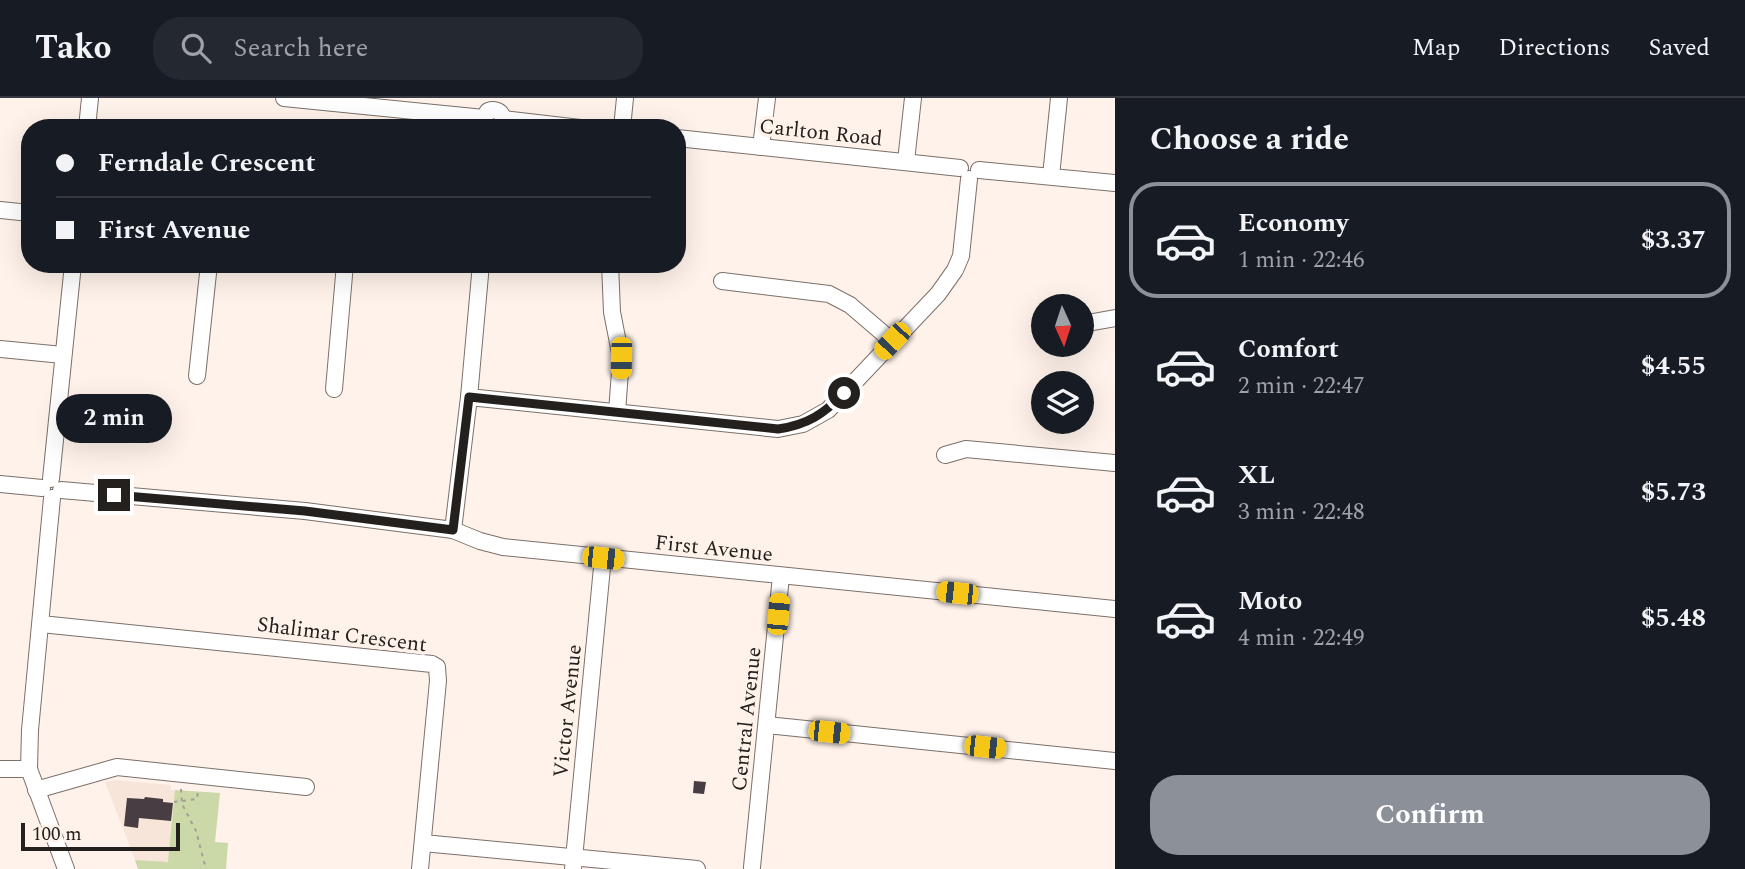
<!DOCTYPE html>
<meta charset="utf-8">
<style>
:root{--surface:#171b24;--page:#242831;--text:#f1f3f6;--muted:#9ea1a6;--line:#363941;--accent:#8c9099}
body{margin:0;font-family:Spectral,serif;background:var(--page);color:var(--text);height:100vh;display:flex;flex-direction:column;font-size:26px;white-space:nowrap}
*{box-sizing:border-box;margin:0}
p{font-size:23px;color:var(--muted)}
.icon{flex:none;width:38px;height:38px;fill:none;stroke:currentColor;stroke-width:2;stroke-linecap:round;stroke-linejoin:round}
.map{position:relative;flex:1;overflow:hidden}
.side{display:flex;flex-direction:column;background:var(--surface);width:630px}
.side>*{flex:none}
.guide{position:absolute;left:21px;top:21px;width:665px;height:154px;border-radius:28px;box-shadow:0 7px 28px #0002;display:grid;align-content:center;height:154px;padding:0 35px;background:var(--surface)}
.needle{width:46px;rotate:177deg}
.fabs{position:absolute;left:1031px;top:196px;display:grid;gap:14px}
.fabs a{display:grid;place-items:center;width:63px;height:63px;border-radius:50%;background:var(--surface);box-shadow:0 7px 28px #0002;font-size:35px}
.scale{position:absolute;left:21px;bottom:18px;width:159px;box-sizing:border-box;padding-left:7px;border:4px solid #24201d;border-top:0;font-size:19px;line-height:24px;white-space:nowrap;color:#24201d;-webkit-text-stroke:5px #fef2ea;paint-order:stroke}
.end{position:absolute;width:32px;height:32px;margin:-16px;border:9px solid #24201d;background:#fff;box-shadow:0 0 0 4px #fff}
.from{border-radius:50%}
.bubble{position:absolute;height:49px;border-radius:24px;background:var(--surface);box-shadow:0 7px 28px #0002;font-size:23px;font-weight:700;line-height:49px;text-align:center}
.car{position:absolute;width:21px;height:42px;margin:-21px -10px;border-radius:9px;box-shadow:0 0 5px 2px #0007;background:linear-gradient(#f5c518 24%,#345 0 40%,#f5c518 0 76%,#345 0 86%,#f5c518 0)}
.guide b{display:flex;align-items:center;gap:24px;height:66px;font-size:26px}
.guide b+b{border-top:2px solid var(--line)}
.guide i{width:18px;height:18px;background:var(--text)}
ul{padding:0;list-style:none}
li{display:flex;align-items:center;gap:21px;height:116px;margin:0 14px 10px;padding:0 21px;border:4px solid transparent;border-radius:28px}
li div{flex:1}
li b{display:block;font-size:26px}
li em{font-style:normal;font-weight:700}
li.selected{border-color:var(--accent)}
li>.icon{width:63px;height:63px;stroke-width:1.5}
h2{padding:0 35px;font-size:32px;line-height:84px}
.primary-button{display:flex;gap:14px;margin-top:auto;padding:14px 35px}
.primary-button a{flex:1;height:80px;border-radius:28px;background:var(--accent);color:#fff;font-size:28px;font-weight:700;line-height:80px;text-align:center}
header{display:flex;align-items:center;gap:42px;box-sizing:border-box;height:98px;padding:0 35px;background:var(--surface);border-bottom:2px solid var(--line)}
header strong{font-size:33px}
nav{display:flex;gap:38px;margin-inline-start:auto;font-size:24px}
.search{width:490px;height:63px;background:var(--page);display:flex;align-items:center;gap:18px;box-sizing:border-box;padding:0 24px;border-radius:28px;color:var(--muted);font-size:26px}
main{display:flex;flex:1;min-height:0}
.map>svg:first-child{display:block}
.built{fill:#f8e5d9}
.green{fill:#cbd8a7}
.building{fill:#473d42}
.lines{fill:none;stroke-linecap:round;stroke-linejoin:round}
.minor-casing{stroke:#7b706a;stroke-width:18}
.path{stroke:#a59d97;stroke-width:2;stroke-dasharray:3.5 5;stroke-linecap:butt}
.minor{stroke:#fff;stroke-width:16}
.route{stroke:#24201d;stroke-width:9}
.labels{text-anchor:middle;stroke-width:7;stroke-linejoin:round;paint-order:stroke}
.street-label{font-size:21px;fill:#24201d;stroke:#fef2ea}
</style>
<header>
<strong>Tako</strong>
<div class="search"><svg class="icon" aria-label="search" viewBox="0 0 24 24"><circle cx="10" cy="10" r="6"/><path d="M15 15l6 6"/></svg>Search here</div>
<nav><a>Map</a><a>Directions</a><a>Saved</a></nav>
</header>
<main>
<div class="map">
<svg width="1115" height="771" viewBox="0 0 1115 771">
<rect width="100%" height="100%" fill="#fef2ea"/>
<path class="built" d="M116 682 171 687V692H175L169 765 135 762 105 684Z"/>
<path class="green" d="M175 692 220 695 215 744 228 745 226 771H138L135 762 168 764Z"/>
<g class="building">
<path d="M694 683 706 684 704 696 693 695Z"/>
<path d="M145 699 163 701V704L173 705 171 723 139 720 138 730 124 728 127 700 144 701Z"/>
</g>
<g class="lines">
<defs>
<g id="minor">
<path d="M284 0 484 20"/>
<path d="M503 21 580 30"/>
<path d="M87 30 90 0"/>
<path d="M490 30 485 26 484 20 488 13C500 9 507 19 499 29"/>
<path d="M622 30 625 0"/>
<path d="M677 40 960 70"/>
<path d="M761 49 767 0"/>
<path d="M906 63 913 0"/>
<path d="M979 72 1115 85"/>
<path d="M1051 78 1059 0"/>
<path d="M0 112 30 115"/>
<path d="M610 166 612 214 621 260 617 314"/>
<path d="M722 183 829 196 850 207 892 243"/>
<path d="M1082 226 1115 220"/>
<path d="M0 251 63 257"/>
<path d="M197 278 209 166"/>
<path d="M334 291 345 166"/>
<path d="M469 299 778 331 803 326 828 312 938 196 955 172 961 158 969 81"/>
<path d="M945 357 966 351 1115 365"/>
<path d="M51 381 73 166"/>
<path d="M0 386 42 390"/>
<path d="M61 392 305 413 453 432 480 443 503 449 1115 511"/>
<path d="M52 400 30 632 29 671 66 771"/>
<path d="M453 432 469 299 481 166"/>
<path d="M41 526 432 566 437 569 438 583 420 771"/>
<path d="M767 627 1115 663"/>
<path d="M0 671H29"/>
<path d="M36 692 117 669 306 689"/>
<path d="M423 745 697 771"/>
<path d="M752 769 781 478"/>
<path d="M573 771 603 459"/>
</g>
</defs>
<use href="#minor" class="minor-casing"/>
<g class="path">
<path d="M181 691 182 706 196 733 206 771"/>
<path d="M174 704 197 701 198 692"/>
</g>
<use href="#minor" class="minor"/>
</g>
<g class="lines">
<path class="route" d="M114 397 305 413 453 432 469 299 778 331C807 327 824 316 844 295"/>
</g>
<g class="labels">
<g class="street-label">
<text transform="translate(821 34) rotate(6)" y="7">Carlton Road</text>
<text transform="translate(714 450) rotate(6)" y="7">First Avenue</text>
<text transform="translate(342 536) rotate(7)" y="7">Shalimar Crescent</text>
<text transform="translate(567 613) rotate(-84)" y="7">Victor Avenue</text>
<text transform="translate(746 621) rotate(-84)" y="7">Central Avenue</text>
</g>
</g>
</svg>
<div class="fabs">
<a><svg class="needle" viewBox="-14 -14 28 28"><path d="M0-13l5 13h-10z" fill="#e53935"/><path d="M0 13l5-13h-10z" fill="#9ea1a6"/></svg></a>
<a><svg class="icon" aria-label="layers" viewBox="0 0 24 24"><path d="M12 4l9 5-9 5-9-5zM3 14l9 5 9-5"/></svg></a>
</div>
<div class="scale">100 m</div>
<i class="end from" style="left:844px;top:295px"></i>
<i class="end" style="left:114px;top:397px"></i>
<div class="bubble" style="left:56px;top:296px;width:116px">2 min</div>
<i class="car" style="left:892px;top:243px;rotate:223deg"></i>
<i class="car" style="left:621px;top:260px;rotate:181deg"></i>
<i class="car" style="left:603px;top:460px;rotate:96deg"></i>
<i class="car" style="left:957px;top:495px;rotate:276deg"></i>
<i class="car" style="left:778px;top:516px;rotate:5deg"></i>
<i class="car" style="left:829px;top:634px;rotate:96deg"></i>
<i class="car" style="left:985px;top:649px;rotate:96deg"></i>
<div class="guide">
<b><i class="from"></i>Ferndale Crescent</b>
<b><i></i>First Avenue</b>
</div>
</div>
<section class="side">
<h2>Choose a ride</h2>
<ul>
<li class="selected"><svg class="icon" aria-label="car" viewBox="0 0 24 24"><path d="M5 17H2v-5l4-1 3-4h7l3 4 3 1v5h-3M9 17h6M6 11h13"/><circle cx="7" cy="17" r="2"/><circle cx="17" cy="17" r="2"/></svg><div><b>Economy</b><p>1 min · 22:46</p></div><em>$3.37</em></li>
<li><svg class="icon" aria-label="car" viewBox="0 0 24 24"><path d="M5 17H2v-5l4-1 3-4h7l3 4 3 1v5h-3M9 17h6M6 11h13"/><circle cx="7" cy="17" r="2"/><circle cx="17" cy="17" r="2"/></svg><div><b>Comfort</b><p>2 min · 22:47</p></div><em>$4.55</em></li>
<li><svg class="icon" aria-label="car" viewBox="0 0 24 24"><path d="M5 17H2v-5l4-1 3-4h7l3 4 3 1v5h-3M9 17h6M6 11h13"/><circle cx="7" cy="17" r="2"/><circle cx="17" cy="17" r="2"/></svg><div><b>XL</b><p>3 min · 22:48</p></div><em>$5.73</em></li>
<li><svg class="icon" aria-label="car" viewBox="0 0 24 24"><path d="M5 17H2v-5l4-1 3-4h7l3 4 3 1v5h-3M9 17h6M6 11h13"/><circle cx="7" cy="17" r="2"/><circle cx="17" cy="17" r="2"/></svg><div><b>Moto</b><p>4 min · 22:49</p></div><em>$5.48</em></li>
</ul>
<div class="primary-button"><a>Confirm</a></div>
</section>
</main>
